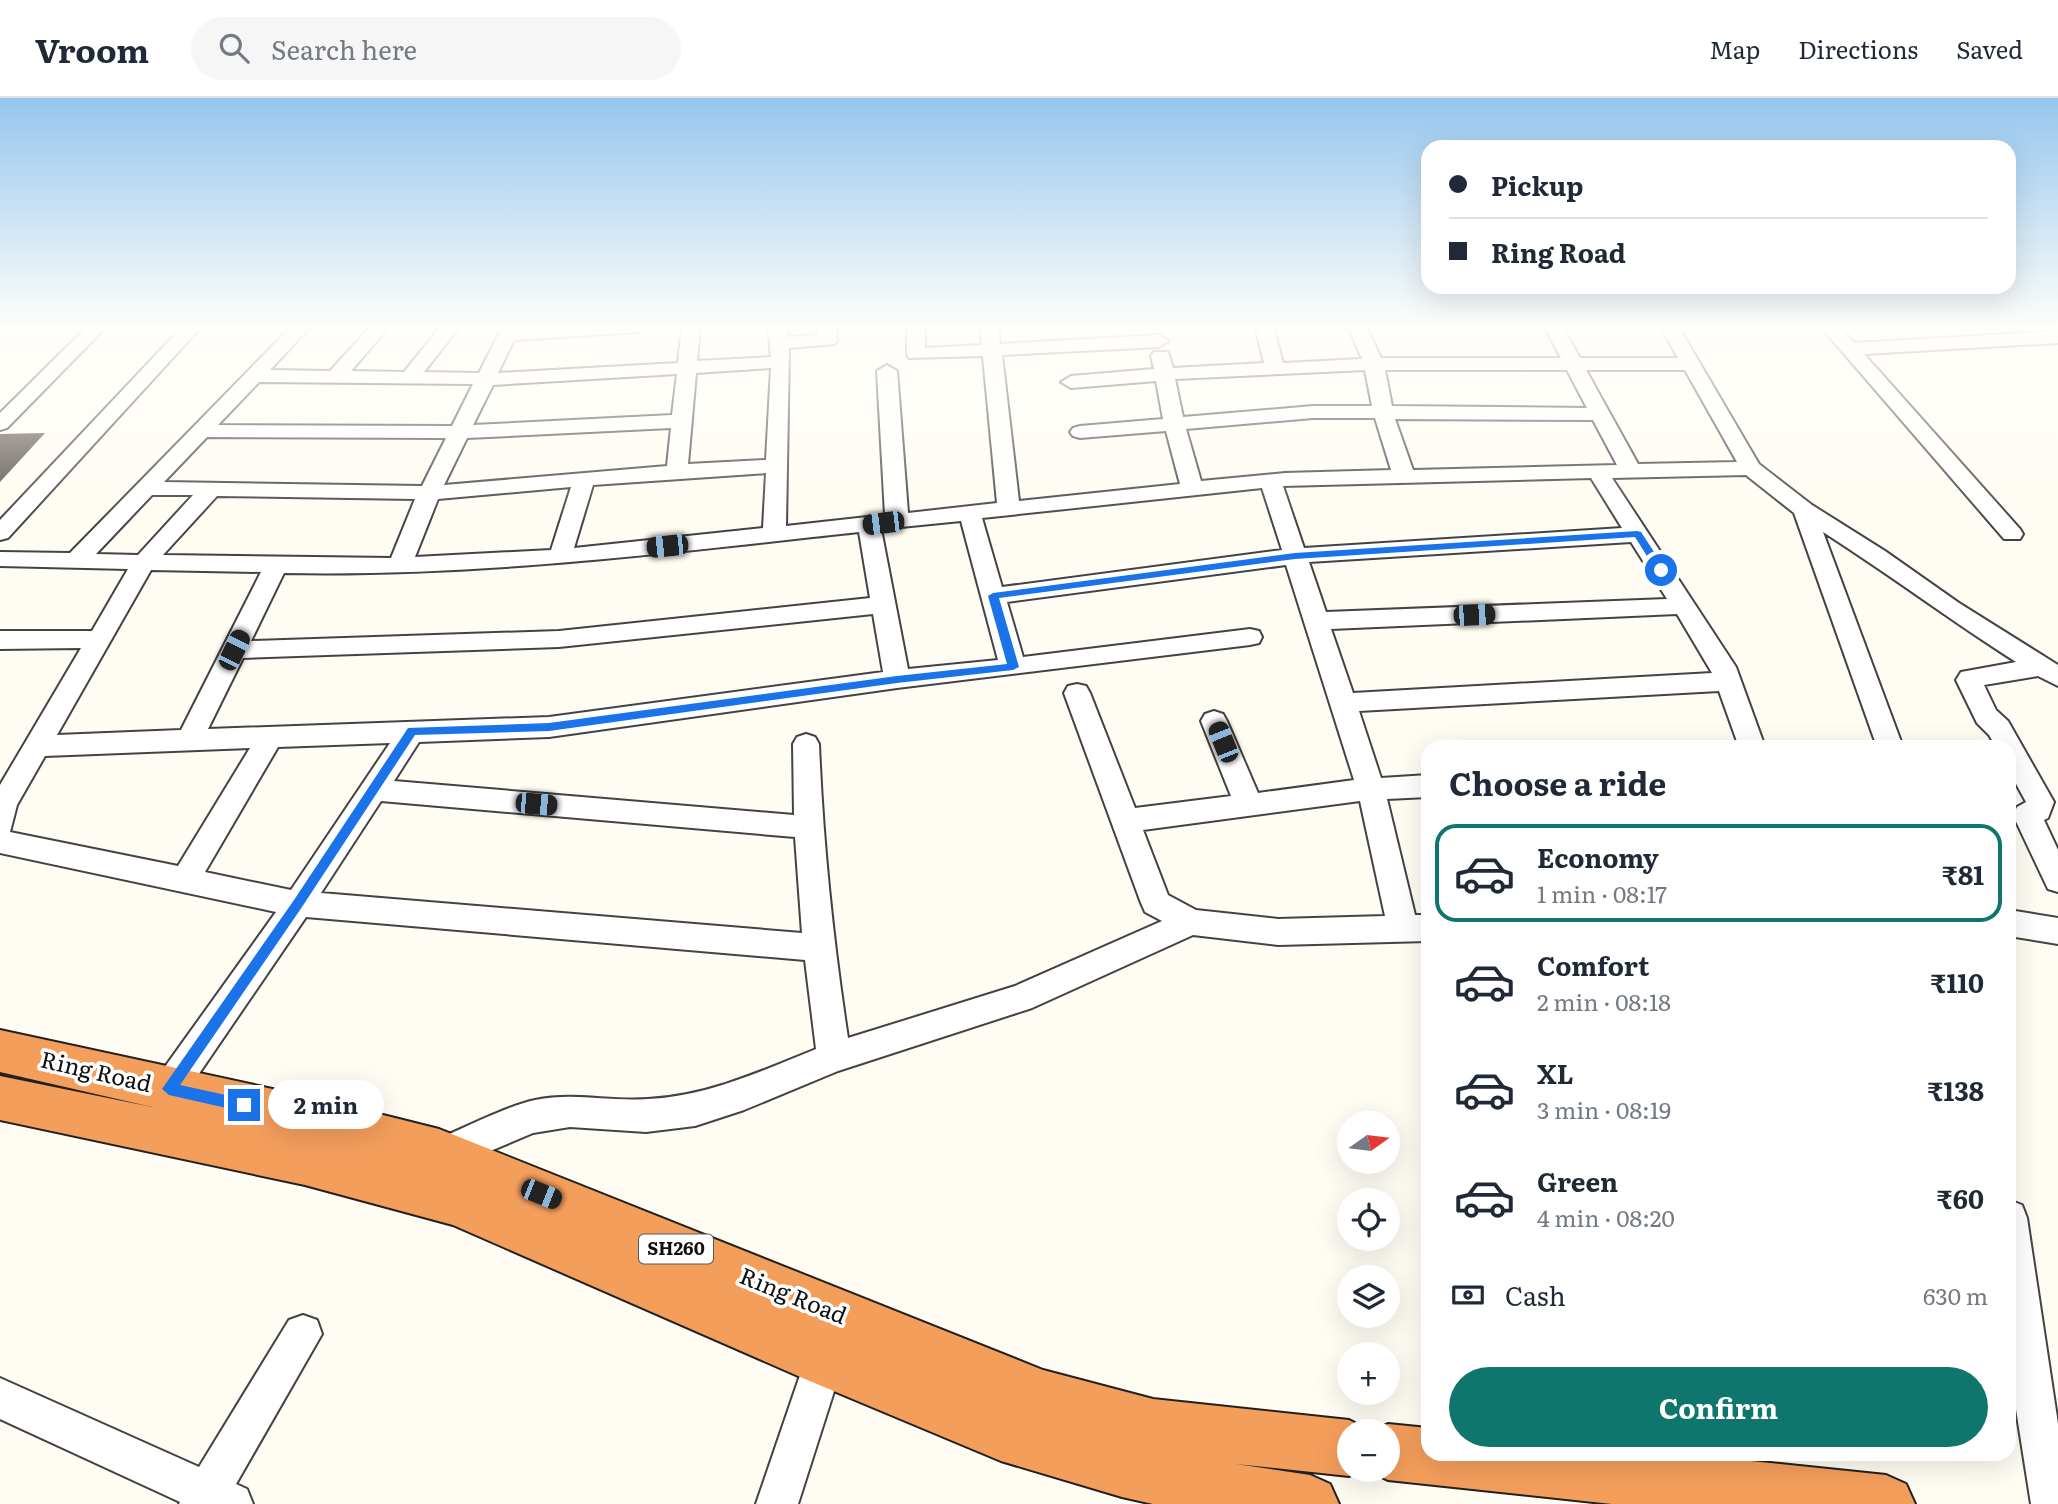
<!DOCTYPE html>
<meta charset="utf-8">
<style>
:root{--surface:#fff;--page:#f6f6f7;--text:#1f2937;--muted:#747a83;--line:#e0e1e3;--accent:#0f766e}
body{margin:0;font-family:Literata,serif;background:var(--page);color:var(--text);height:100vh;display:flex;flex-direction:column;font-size:26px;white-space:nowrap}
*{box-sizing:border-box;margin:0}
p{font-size:23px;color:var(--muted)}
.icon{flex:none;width:38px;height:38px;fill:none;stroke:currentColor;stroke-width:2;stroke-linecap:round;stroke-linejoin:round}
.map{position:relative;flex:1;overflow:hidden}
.panel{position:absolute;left:1421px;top:642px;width:595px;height:721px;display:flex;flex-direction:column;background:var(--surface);border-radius:21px;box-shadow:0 7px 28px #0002}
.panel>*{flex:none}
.guide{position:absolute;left:1421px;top:42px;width:595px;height:154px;border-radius:21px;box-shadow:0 7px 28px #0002;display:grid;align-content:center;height:154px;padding:0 28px;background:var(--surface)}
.needle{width:46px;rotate:76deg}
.fabs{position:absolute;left:1337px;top:1013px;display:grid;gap:14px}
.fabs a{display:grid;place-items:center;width:63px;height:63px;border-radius:50%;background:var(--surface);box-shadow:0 7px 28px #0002;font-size:35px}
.end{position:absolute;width:32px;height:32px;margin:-16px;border:9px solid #1a73e8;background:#fff;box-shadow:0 0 0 4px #fff}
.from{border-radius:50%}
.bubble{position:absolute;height:49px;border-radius:24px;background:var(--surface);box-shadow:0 7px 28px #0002;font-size:23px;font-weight:700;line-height:49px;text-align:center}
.car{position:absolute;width:21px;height:42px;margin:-21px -10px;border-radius:9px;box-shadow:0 0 5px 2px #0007;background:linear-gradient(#222 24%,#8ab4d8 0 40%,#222 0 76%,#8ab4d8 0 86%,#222 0)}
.guide b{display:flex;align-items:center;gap:24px;height:66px;font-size:26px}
.guide b+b{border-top:2px solid var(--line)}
.guide i{width:18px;height:18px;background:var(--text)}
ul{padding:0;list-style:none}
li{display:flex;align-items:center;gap:21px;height:98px;margin:0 14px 10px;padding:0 14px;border:4px solid transparent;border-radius:21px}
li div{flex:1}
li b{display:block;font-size:26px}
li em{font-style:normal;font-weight:700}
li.current{border-color:var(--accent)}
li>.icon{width:63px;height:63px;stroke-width:1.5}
h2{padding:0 28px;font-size:32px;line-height:84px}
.pay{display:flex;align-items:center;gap:18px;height:77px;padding:0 28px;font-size:26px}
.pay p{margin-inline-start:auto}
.button{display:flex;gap:14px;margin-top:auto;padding:14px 28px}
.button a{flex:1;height:80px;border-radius:42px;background:var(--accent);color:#fff;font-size:28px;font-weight:700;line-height:80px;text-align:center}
header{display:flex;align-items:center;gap:42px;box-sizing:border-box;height:98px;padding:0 35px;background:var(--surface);border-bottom:2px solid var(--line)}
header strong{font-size:33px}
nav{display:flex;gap:38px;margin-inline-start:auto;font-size:24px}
.search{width:490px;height:63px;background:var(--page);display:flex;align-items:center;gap:18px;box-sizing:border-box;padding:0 24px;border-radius:38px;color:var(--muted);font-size:26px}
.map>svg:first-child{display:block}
.building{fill:#59514c}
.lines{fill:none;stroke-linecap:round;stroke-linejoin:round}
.minor-casing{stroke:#434343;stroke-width:4}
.highway-casing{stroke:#212121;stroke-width:4}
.minor{fill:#fff;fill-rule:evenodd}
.highway{fill:#f49e5c;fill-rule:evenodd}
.route{fill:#1a73e8}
.labels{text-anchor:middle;stroke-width:7;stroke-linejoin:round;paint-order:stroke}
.shield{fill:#fff;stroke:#585858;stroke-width:2}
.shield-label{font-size:18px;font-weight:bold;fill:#101010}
.near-street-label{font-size:23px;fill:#101010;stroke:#fff}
</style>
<header>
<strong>Vroom</strong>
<div class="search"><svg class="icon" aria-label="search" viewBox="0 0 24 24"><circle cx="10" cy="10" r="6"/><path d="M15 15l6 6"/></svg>Search here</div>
<nav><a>Map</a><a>Directions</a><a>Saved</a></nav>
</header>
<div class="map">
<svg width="2058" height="1406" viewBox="0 0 2058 1406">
<rect width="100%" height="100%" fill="#fffcf3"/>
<path class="building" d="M45 335 0 384V336Z"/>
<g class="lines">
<defs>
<g id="minor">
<path d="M88 228H107L7 330 0 332V315Z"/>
<path d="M183 228H202L8 440 0 442V422Z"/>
<path d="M292 228H311L270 272 330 273 371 228H390L351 273 404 274 441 228H460L424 274 479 275 503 228H521L520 231 649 228 640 234 514 242 498 275 678 265 682 228H700L697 263 771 259 768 228H786L788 239 818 237V228H836L837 242 835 246 789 250 786 428 885 417 877 273 887 267 897 273 908 415 997 405 983 258 909 260 907 256V228H925V250L982 247 980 228H998L1000 246 1159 237 1168 243 1159 249 1002 257 1019 403 1180 386 1166 333 1080 340 1073 338 1070 334 1073 330 1080 328 1163 321 1156 283 1071 290 1061 284 1071 278 1154 271 1151 258 1154 254H1168L1173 270 1264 265 1255 228H1273L1283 265 1362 261 1348 228H1366L1381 260H1561L1544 228H1562L1580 260H1678L1660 228H1678L1759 366 1812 407 1885 453 1959 505 2058 567V588L2038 578 1984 587 1996 612 2008 623 2054 704 2048 720 2044 722 2058 752V794L2048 791 2013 717 2017 709 2026 704 2009 673V649H1996L1989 637 1977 625 1956 582 1961 574 2016 564C1950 522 1889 476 1823 434L1903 649H1877L1794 415 1746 377 1612 380 1736 569 1765 649H1739L1719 593 1359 613 1381 680 1428 677V699L1387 701 1415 817H1428V843L1278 847 1193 837 1032 910 838 973 744 1012 695 1028 646 1034 570 1029 533 1035 443 1073 431 1068 425 1056 431 1044C460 1032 506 1008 535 1002 575 994 609 1004 648 1001 707 998 762 973 816 951L805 862 306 819 181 1002 169 1007 157 1002 152 991 157 980 276 814 0 755V687L81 550 0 551V533H92L128 471 0 468V454L70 455ZM771 270 766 362 688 366 696 275ZM1365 272 1372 308H1313L1183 319 1175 281ZM1385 272H1567L1587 310 1392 308ZM1586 272H1685L1737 364 1638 366ZM677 276 672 317 473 327 493 287ZM259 284 473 286 452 328 218 327ZM1313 320H1375L1391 372 1285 375 1201 383 1186 331ZM1395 321 1593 322 1617 367 1413 372ZM671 330 667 368 444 387 467 340ZM207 339 446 340 422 388 164 384ZM766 375 763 430 574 450 593 387ZM1591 380 1622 430 1304 450 1283 388ZM571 389 551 452 415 459 438 401ZM1262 390 1282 452 1002 489 982 420ZM152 397H193L138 457 96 456ZM217 398 415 401 391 460 163 457ZM961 423 998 562 908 571 881 431ZM859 434 870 500 559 533 251 543 284 475C477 479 668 455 859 434ZM1631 444 1667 501 1326 514 1309 464ZM1286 467 1354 682 1258 695 1227 623 1223 616 1214 613 1205 616 1201 623 1231 698 1135 710 1090 595 1086 588 1077 586 1068 588 1064 595 1141 805 1145 814 1162 823 1015 888 848 940C833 842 823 745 819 646L815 639 806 636 797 639 793 646 794 717 394 683 419 644 549 639 897 590 1250 547 1259 545 1262 539 1259 533 1250 531 1023 559 1007 504ZM151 472 261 474 181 632 57 637ZM873 516 883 574 549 619 208 631 243 560 559 549ZM1677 516 1712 575 1353 595 1331 531ZM390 645 291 792 205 774 278 649ZM250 650 178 768 10 734 17 707 45 658ZM381 703 795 739 802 835 321 795ZM1360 703 1385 818 1278 821 1196 812 1168 797 1143 732Z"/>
<path d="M1820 228H1839L1854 245 2058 233V245L1864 256 2020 431 2023 436 2020 441H2004Z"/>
<path d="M2009 812 2058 820V846L2009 838Z"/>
<path d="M2009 1102 2022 1107 2027 1120 2058 1326V1406H2031L2009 1267Z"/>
<path d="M303 1217 317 1222 322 1236 236 1386 247 1391 253 1406H179L180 1404 0 1321V1280L199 1369 289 1222Z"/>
<path d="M824 1242 838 1248 844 1262 798 1406H756L810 1248Z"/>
</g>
<path id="highway" d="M0 932 319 1001 439 1031 1043 1272 1153 1301 1349 1322 1370 1333 1388 1326 1428 1330V1356H1684L1886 1377 1906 1386 1915 1406H1612L1388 1382 1367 1372H1388V1334H1349V1372H1364L1349 1378 1236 1366 1310 1377 1330 1386 1339 1406H1153L1122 1399 1001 1363 805 1281 453 1127 305 1087 0 1022V978L152 1009 0 974Z"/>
</defs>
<use href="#minor" class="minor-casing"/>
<use href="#highway" class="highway-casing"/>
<use href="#minor" class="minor"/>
<use href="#highway" class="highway"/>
</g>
<linearGradient id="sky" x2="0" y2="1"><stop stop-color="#95c6ee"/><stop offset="0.54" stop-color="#fffefa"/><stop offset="1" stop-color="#fffefa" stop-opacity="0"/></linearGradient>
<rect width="2058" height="425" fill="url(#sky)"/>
<path class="route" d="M1637 433 1641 434 1664 469V474H1657L1635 439 1295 461 999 500 1019 569 1013 572 897 585 549 633 415 637 302 809 180 987 244 1001 249 1003V1012L244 1014 169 997 162 991 294 802 408 630 549 625 897 578 1007 566 988 498 993 495 1295 455Z"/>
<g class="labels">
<rect class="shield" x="639" y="1136.5" width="74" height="29" rx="5"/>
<g class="shield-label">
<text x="676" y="1157">SH260</text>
</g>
<g class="near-street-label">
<text transform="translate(96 974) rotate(13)" y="8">Ring Road</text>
<text transform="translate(793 1198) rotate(22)" y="8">Ring Road</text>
</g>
</g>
</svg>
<div class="fabs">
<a><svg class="needle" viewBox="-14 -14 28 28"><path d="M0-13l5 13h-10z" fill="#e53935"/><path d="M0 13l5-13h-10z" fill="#747a83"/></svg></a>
<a><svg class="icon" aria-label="locate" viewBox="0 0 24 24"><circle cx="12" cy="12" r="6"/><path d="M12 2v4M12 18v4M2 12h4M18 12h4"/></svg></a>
<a><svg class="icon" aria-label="layers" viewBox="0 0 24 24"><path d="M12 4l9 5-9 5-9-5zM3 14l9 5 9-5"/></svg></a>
<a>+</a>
<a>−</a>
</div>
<i class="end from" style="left:1661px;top:472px"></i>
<i class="end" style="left:244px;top:1007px"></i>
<div class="bubble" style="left:268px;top:982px;width:116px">2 min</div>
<i class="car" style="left:883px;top:425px;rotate:263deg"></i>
<i class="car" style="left:667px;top:448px;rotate:264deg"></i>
<i class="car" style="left:1474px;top:517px;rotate:88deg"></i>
<i class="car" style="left:234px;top:552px;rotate:26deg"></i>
<i class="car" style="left:1223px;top:644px;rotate:338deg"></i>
<i class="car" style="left:536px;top:706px;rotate:95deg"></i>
<i class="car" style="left:541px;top:1096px;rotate:112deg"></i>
<div class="guide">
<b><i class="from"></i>Pickup</b>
<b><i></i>Ring Road</b>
</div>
<section class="panel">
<h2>Choose a ride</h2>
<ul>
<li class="current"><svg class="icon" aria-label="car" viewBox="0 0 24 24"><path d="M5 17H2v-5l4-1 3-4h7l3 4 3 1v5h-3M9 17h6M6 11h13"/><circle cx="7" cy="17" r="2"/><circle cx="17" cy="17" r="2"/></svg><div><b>Economy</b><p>1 min · 08:17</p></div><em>₹81</em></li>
<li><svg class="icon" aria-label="car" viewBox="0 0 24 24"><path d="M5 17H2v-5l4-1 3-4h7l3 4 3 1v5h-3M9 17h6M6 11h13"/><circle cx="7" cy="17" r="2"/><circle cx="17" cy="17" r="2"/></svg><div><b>Comfort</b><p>2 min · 08:18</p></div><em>₹110</em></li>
<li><svg class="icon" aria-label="car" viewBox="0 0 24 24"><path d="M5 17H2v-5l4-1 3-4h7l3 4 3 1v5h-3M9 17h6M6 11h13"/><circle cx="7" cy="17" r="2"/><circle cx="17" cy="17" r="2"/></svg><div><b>XL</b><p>3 min · 08:19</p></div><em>₹138</em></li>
<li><svg class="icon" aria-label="car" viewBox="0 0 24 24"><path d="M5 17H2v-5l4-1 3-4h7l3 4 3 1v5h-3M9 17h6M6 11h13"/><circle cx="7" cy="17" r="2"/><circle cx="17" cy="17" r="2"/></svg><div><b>Green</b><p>4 min · 08:20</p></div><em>₹60</em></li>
</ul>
<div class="pay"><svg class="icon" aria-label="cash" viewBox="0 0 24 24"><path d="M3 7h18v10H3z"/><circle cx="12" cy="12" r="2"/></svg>Cash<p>630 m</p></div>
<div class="button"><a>Confirm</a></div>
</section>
</div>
